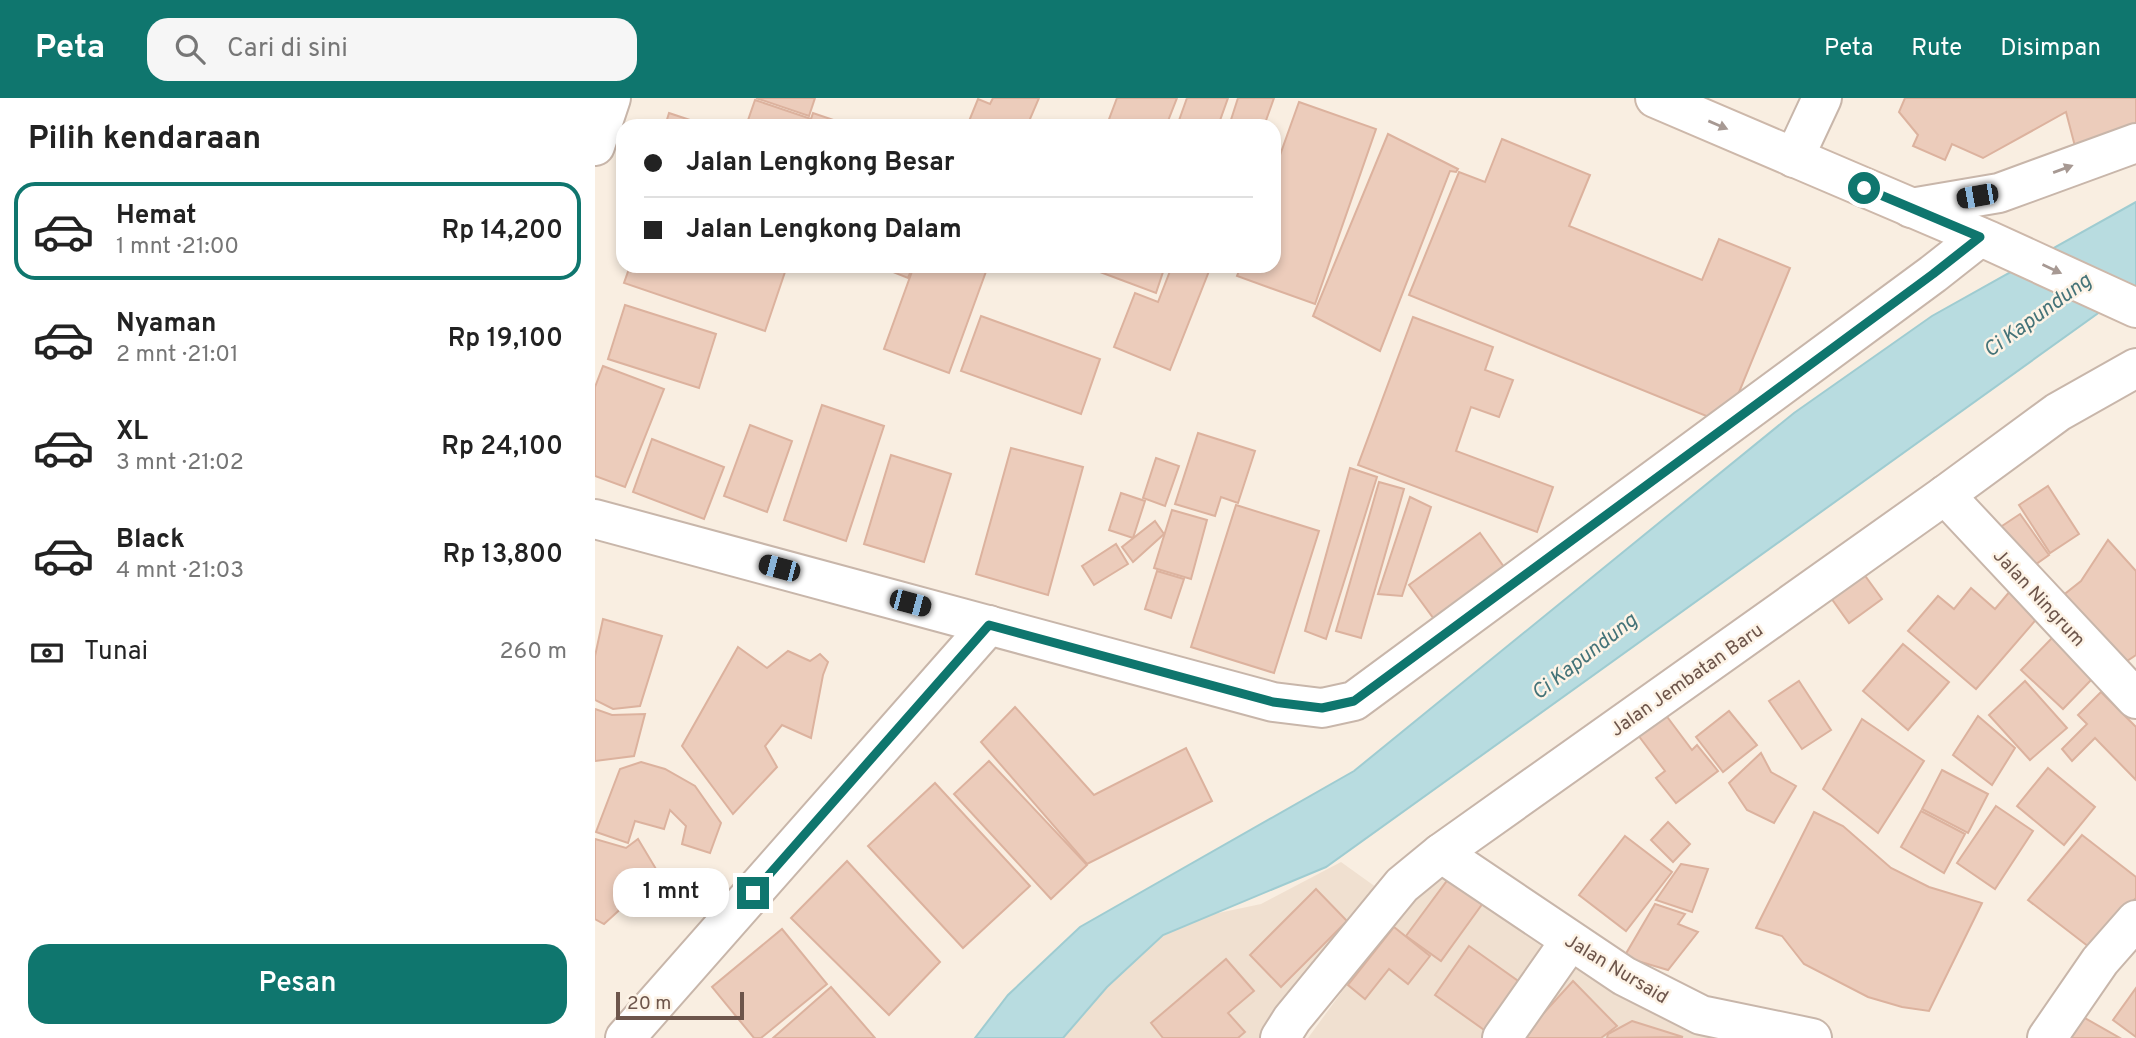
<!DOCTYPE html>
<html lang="id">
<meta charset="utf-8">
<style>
:root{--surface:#fff;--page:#f6f6f6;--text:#222;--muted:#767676;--line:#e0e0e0;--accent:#0f766e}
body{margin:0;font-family:Overpass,sans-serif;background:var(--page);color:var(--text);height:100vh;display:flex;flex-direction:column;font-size:26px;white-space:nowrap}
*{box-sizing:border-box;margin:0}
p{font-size:23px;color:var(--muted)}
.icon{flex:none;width:38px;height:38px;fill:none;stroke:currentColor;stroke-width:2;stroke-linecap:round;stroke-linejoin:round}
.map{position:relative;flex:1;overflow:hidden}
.panel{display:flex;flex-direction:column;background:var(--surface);width:595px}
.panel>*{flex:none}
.guide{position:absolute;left:21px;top:21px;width:665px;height:154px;border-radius:21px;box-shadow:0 4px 10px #0003;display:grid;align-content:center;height:154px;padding:0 28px;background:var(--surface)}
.scale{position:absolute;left:21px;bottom:18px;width:128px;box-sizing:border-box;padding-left:7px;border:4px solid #6d554b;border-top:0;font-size:19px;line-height:24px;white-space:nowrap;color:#6d554b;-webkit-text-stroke:5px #fdf3e6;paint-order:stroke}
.end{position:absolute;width:32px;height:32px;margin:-16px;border:9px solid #0f766e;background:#fff;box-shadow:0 0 0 4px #fff}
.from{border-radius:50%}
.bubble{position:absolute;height:49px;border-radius:21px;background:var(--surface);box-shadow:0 4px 10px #0003;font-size:23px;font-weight:600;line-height:49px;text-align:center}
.car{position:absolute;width:21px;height:42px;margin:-21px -10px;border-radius:9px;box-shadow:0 0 5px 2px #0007;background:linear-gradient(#222 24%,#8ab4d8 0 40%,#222 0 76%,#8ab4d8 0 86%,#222 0)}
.guide b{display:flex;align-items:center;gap:24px;height:66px;font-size:26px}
.guide b+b{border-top:2px solid var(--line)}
.guide i{width:18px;height:18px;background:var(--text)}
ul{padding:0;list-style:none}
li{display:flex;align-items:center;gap:21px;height:98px;margin:0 14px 10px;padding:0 14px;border:4px solid transparent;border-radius:21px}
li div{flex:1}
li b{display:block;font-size:26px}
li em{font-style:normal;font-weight:600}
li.current{border-color:var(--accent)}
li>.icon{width:63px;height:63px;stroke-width:1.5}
h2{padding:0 28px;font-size:32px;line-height:84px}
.pay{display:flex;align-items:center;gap:18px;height:77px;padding:0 28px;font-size:26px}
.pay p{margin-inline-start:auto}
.button{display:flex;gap:14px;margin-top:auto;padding:14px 28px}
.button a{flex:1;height:80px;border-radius:21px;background:var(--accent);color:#fff;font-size:28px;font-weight:600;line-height:80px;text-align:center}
header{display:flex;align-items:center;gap:42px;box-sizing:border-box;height:98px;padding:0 35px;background:var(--accent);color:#fff}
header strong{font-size:33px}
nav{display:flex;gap:38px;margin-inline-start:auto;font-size:24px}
.search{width:490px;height:63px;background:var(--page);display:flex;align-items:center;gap:18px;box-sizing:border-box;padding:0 24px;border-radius:21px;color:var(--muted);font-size:26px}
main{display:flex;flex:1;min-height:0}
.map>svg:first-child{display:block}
.residential{fill:#f0e0d0}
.water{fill:#b8dce0;stroke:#9fccd1;stroke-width:2}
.building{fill:#ecccbb;stroke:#dcb29e;stroke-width:2}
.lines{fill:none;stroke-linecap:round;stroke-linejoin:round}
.street-casing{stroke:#c8b6aa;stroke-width:42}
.secondary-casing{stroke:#cdb8aa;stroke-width:42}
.street{stroke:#fff;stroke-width:38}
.secondary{stroke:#fff;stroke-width:38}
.oneway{fill:#a79993}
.route{stroke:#0f766e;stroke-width:9}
.labels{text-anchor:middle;stroke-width:5;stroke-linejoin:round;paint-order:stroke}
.street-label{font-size:19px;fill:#6d554b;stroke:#fdf3e6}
.water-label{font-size:21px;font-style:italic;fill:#447378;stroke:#fdf3e6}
</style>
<header>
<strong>Peta</strong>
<div class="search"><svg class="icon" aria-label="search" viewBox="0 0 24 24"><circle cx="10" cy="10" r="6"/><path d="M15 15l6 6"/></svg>Cari di sini</div>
<nav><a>Peta</a><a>Rute</a><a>Disimpan</a></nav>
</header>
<main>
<section class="panel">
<h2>Pilih kendaraan</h2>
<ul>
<li class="current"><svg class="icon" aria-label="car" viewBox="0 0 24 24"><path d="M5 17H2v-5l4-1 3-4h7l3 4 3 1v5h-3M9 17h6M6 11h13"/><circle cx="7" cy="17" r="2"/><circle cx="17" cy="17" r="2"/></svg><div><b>Hemat</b><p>1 mnt · 21:00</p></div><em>Rp 14,200</em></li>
<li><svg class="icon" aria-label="car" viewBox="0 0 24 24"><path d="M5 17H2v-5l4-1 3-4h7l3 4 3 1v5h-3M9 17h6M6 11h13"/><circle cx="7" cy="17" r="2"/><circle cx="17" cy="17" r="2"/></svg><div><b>Nyaman</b><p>2 mnt · 21:01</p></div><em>Rp 19,100</em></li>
<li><svg class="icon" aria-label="car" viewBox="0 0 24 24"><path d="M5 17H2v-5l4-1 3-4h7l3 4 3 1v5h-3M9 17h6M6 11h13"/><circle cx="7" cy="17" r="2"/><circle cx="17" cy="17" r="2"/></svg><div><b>XL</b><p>3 mnt · 21:02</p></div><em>Rp 24,100</em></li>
<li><svg class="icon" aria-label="car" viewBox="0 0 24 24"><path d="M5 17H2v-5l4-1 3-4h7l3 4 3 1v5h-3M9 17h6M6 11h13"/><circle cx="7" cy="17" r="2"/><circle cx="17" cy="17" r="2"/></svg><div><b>Black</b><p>4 mnt · 21:03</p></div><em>Rp 13,800</em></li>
</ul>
<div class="pay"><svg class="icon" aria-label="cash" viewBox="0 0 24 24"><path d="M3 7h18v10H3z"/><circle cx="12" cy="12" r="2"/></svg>Tunai<p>260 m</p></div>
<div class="button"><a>Pesan</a></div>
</section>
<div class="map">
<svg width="1541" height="940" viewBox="0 0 1541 940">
<rect width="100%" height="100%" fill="#f9eee1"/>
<g class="residential">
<path d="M746 764 785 792 680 940H460L490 899 581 824 666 806Z"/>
<path d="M838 769 1042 907 1139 940H713Z"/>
</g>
<path class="water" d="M1541 104V188L731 769 568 837 512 889 468 940H380L413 897 485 829 759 673 1199 315 1337 218Z"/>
<g class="building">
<path d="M161 0H220L214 18Z"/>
<path d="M398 0H444L432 28H372L383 1 395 6Z"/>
<path d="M522 0H582L571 28H524L513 24Z"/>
<path d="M592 0H633L623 28H582Z"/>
<path d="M643 0H679L669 28H634Z"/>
<path d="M1310 0H1541V31L1482 56 1471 14 1388 60 1357 46 1350 62 1318 48 1323 37 1304 14Z"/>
<path d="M160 2 216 21 218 15 256 28H151Z"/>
<path d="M704 4 781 31 720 206 642 178 646 168H679V74Z"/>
<path d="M74 15 113 28H70Z"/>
<path d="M793 36 863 71 861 74 855 73 785 253 718 218Z"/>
<path d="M907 41 995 77 974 128 1107 182 1124 141 1195 170 1131 326 814 197 864 74 890 84Z"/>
<path d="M35 168H192L170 233 29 185Z"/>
<path d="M295 168H318L313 180 293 172Z"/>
<path d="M319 168H393L354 275 289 251Z"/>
<path d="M489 168H570L561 195Z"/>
<path d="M577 168H616L575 272 519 249 540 195 563 204Z"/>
<path d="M30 207 121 236 104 290 13 261Z"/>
<path d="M386 218 505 261 486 316 366 273Z"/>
<path d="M818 219 898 249 890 272 918 282 904 319 876 309 861 353 958 389 942 434 763 367Z"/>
<path d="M8 268 69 291 30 389 0 378V289Z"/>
<path d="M227 307 289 328 251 443 189 422Z"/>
<path d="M155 327 197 343 172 414 129 398Z"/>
<path d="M603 335 660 353 643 405 626 399 620 418 580 406Z"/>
<path d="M57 341 129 369 109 421 38 394Z"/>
<path d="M416 350 488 369 453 497 381 476Z"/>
<path d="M296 357 356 376 329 464 269 446Z"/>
<path d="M561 360 584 368 570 408 548 400Z"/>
<path d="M755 370 782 379 731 541 710 533Z"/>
<path d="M784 384 809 391 766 540 741 533Z"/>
<path d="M1453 388 1484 436 1455 455 1424 407Z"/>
<path d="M526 395 550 403 538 440 514 432Z"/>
<path d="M815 399 836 409 807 498 783 496Z"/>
<path d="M641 407 724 433 679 575 596 549Z"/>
<path d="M577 412 612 422 596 481 559 470Z"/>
<path d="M1425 416 1454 457 1427 476 1398 434Z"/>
<path d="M560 423 569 436 538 464 527 449Z"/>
<path d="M885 435 909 469 839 521 814 487Z"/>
<path d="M1513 442 1541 473V557L1526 567 1466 499 1486 483Z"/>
<path d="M521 446 533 466 499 487 487 468Z"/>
<path d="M1263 468 1287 501 1254 525 1231 493Z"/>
<path d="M562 473 589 481 576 520 550 511Z"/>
<path d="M1376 490 1400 511 1416 492 1445 517 1381 591 1313 533 1343 498 1359 511Z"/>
<path d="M8 521 67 538 45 608 18 611 0 602V558Z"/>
<path d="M1457 540 1498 580 1468 611 1426 572Z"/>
<path d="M1308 546 1354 584 1313 632 1268 593Z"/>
<path d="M143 549 172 570 193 553 215 563 225 556 233 564 228 577 216 640 187 627 170 648 182 669 138 716 87 648Z"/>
<path d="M1204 583 1236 632 1207 651 1174 603Z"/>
<path d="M1430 583 1472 630 1435 662 1394 617Z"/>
<path d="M1506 594 1541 629V682L1500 640 1477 663 1467 651 1492 626 1483 617Z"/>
<path d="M420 609 499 697 591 650 617 703 492 766 386 644Z"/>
<path d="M0 611 17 617 50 616 39 658 0 663Z"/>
<path d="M1134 613 1162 647 1128 674 1101 639Z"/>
<path d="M1070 616 1097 652 1102 647 1123 673 1081 705 1061 680 1070 673 1043 637Z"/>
<path d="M1383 618 1420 650 1397 687 1358 657Z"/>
<path d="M1267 621 1329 663 1283 735 1228 691Z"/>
<path d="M1166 655 1176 674 1201 688 1179 725 1152 712 1134 685Z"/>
<path d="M394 663 492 767 456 801 359 696Z"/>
<path d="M46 664 70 671 100 688 126 725 115 755 87 746 91 728 75 712 69 731 40 723 33 745 1 734 25 671Z"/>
<path d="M1453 670 1500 709 1469 747 1422 708Z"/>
<path d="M1347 672 1393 696 1373 735 1327 711Z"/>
<path d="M340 685 435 788 368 850 273 748Z"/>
<path d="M1401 708 1438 733 1400 791 1362 765Z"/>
<path d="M1326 713 1370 736 1349 775 1306 749Z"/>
<path d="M1219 714 1248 728 1296 770 1334 789 1387 805 1334 913 1307 909 1273 899 1209 866 1187 838 1161 830Z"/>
<path d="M1073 724 1095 746 1078 764 1056 742Z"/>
<path d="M1487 737 1541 779V800L1494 849 1433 802Z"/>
<path d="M1030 738 1077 774 1031 833 984 797Z"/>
<path d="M0 741 31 750 43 741 64 776 9 826 0 821Z"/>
<path d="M252 763 345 864 294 917 196 820Z"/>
<path d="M1086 766 1113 771 1097 814 1061 802Z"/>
<path d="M854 780 888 805 846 863 811 838Z"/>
<path d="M721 791 752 823 686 889 655 857Z"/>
<path d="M1060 806 1090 816 1083 826 1103 834 1073 872 1029 859Z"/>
<path d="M799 829 835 858 813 886 794 871 770 901 753 887Z"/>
<path d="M187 831 232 886 166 940H159L117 889Z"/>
<path d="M874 848 933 890 899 939 840 897Z"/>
<path d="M631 861 659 893 633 915 650 934 643 940H568L556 925Z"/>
<path d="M978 883 1022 928 1006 940H926Z"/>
<path d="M236 889 280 940H178Z"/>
<path d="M1541 890V939L1518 922Z"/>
<path d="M1481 915 1525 940H1466Z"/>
<path d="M1037 923 1088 939 1012 940 1013 936Z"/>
</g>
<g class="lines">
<defs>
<g id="street">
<path d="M0 48 16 0"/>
<path d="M1199 60 1227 0"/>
<path d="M1316 110 1404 95 1541 45"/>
<path d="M1350 397 1541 601"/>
<path d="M0 421 678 604 727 610 759 603 1338 176 1385 139"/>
<path d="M846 755 1029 878 1106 917 1217 940"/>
<path d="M30 940 394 527"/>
<path d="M685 940 697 921 807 787 846 755 1350 397 1463 314 1541 270"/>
<path d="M907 940 975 843"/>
<path d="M1452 940 1505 863 1541 822"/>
</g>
<path id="secondary" d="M1060 0 1395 143 1541 210"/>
</defs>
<use href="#street" class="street-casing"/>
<use href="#secondary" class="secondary-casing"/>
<use href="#street" class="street"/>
<use href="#secondary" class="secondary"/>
</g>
<defs><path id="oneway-solid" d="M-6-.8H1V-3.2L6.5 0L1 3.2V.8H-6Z" transform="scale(1.75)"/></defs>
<g class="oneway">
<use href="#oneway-solid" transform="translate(1123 27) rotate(23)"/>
<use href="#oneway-solid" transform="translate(1468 71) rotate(-20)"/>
<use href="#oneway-solid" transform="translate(1457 171) rotate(25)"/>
</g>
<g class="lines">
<path class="route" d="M158 795 394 527 678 604 727 610 759 603 1338 176 1385 139 1269 90"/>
</g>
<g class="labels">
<g class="street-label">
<text transform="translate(1445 499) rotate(47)" y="7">Jalan Ningrum</text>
<text transform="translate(1091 581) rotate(-35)" y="7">Jalan Jembatan Baru</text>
<text transform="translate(1022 870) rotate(31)" y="7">Jalan Nursaid</text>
</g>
<g class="water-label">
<text transform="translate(1442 217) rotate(-36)" y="7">Ci Kapundung</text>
<text transform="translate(989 558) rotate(-38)" y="7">Ci Kapundung</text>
</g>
</g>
</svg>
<div class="scale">20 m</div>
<i class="end from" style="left:1269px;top:90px"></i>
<i class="end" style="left:158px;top:795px"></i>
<div class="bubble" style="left:18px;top:770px;width:116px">1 mnt</div>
<i class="car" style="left:1382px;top:98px;rotate:260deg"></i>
<i class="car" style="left:184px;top:470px;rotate:285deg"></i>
<i class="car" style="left:315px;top:505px;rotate:105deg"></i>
<div class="guide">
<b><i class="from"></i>Jalan Lengkong Besar</b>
<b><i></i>Jalan Lengkong Dalam</b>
</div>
</div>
</main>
